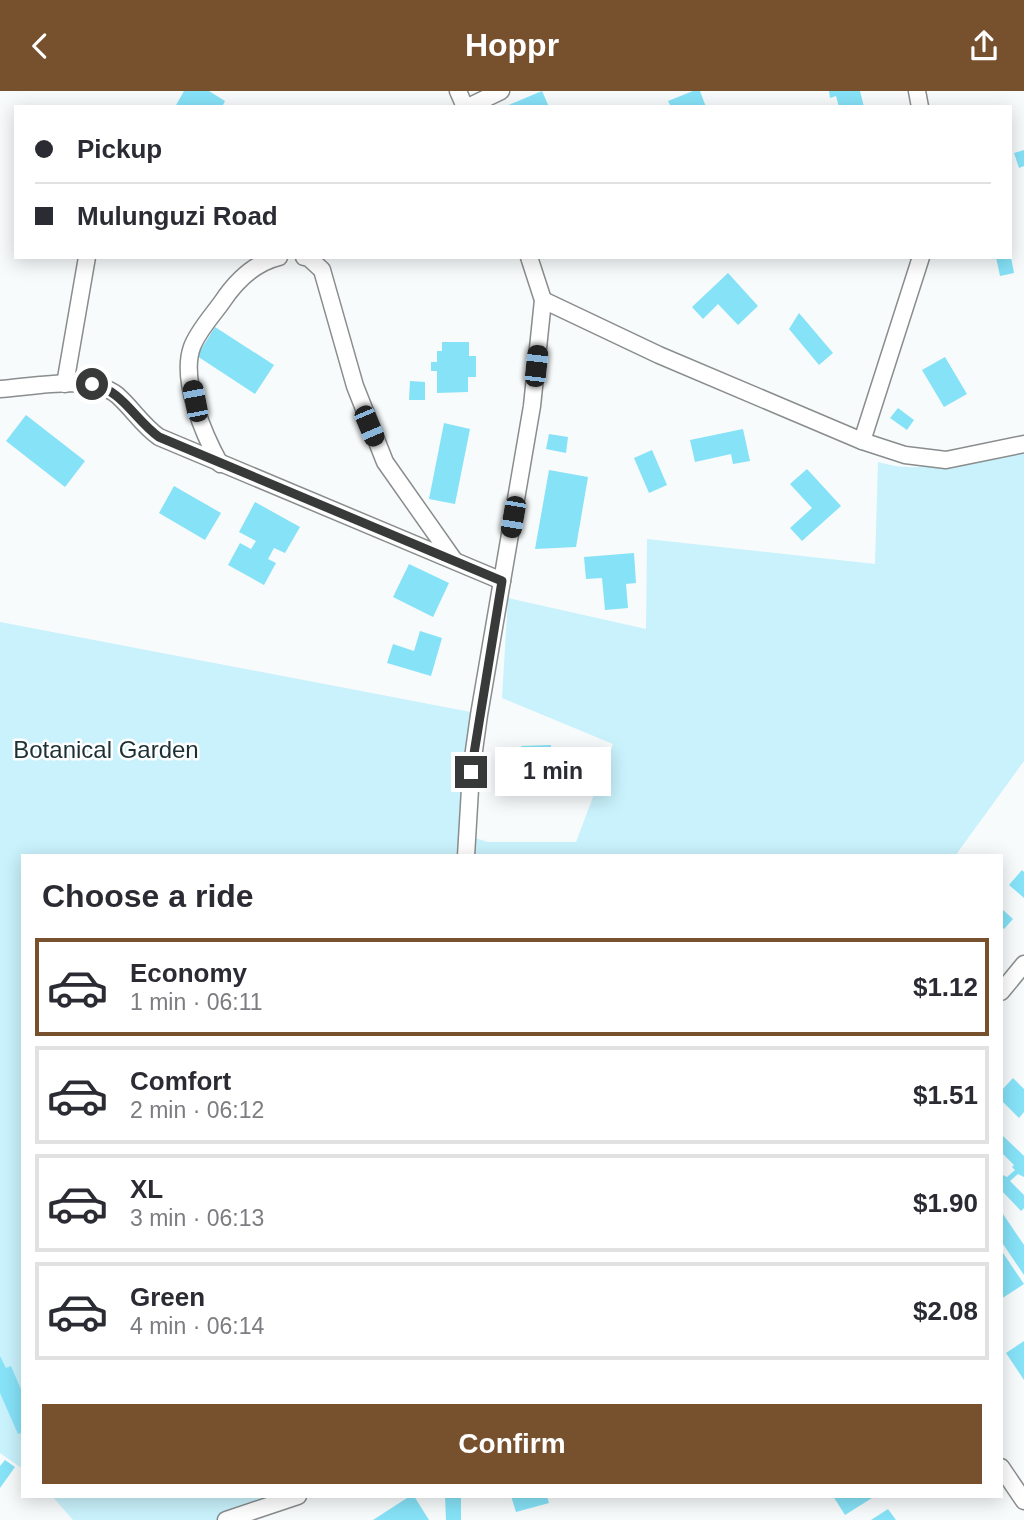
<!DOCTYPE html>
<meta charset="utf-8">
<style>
:root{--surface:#fff;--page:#f2f2f3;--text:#2b2b33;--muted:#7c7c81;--line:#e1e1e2;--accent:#77512d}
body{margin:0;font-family:Arial,sans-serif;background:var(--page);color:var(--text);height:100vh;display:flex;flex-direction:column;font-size:26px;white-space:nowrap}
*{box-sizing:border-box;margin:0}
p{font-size:23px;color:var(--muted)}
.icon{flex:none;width:38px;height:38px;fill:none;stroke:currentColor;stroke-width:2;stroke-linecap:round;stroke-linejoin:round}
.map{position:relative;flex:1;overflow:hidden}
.drawer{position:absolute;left:21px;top:763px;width:982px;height:644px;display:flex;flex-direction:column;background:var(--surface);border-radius:0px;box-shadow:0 4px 18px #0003}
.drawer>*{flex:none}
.hud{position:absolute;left:14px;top:14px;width:998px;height:154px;border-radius:0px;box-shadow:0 4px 18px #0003;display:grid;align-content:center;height:154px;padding:0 21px;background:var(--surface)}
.end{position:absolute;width:32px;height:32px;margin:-16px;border:9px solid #383a3a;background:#fff;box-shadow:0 0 0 4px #fff}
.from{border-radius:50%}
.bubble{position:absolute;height:49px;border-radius:0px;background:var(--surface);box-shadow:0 4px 18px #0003;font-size:23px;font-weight:800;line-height:49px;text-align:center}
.car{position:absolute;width:21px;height:42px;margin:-21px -10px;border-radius:9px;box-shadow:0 0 5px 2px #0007;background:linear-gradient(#222 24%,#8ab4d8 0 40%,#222 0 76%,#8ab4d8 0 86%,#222 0)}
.hud b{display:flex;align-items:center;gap:24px;height:66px;font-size:26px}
.hud b+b{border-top:2px solid var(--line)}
.hud i{width:18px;height:18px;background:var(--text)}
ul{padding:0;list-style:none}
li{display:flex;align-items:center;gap:21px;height:98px;margin:0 14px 10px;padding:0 7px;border:4px solid var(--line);border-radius:0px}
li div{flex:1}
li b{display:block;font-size:26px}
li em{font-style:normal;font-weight:800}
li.active{border-color:var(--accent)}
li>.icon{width:63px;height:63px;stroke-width:1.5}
h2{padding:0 21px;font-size:32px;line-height:84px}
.button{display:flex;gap:14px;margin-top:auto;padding:14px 21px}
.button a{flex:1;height:80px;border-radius:0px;background:var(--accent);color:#fff;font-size:28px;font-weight:800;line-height:80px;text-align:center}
header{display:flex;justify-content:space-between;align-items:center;height:91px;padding:0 21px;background:var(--accent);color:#fff;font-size:32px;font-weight:800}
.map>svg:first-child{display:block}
.green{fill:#c9f2fc}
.building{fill:#86e2f7}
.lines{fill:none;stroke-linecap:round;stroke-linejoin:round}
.minor-casing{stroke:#898d8d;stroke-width:19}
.minor{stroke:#fff;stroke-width:16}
.route{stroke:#383a3a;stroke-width:9}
.labels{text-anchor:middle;stroke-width:5;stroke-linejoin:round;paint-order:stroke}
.park-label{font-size:24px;fill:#1b3136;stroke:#fff}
</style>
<header><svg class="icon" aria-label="back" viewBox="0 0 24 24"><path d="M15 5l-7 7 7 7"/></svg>Hoppr<svg class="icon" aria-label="share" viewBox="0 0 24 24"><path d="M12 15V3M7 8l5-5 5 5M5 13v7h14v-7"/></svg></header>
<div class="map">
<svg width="1024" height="1429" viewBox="0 0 1024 1429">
<rect width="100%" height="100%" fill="#f7fbfc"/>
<g class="green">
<path d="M1024 361V670L955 765H23V1378L0 1362V531L476 622 459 742 488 751H576L613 653 502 607 508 507 646 538 647 448 875 473 878 371C923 384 943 369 986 363 998 362 1011 362 1024 361Z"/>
<path d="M52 1405H299L217 1429H73Z"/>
</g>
<g class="building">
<path d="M184 0H209L225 10 222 16 195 14 175 16Z"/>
<path d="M542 0 549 16H504Z"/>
<path d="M693 0H700L706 16H671L668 10Z"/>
<path d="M829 0H860L864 16H839L836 5 830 7Z"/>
<path d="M1024 59V75L1019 77 1014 62Z"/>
<path d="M996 166H1011L1014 182 1000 185Z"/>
<path d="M728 182 758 215 738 234 718 213 703 228 692 216Z"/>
<path d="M799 222 833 262 819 274 789 238Z"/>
<path d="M215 236 274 274 255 303 197 265Z"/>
<path d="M442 251H469V265H476V286H468V301L437 302V280H431V271H437V260H442Z"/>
<path d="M945 266 967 303 944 316 922 279Z"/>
<path d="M410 290 425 291V309H409Z"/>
<path d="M898 317 914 329 907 339 890 327Z"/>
<path d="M26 324 85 370 65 396 6 350Z"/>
<path d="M444 332 470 338 455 413 429 408Z"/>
<path d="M743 338 750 370 733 373 731 363 695 371 690 349Z"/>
<path d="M549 343 568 346 566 362 546 358Z"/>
<path d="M652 359 667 394 649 402 634 367Z"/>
<path d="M807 378 841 415 802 450 790 437 812 417 790 393Z"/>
<path d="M549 379 588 386 576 456 535 458Z"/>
<path d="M174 395 221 422 205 449 159 422Z"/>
<path d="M255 411 300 436 285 462 274 457 268 468 276 472 264 494 228 474 240 452 251 458 256 450 239 441Z"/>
<path d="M634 462 636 492 626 493 628 517 605 519 602 487 586 488 584 466Z"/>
<path d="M409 473 449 492 433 526 393 506Z"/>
<path d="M420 540 442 547 431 585 387 572 393 553 414 560Z"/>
<path d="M551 654 552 687H566L567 703 523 704 521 655Z"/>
<path d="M1022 779 1024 781V807L1009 794Z"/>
<path d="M1001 817 1013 828 1004 838 1001 836Z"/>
<path d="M1013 987 1024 998V1021L1019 1027 1001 1009V1000Z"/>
<path d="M1001 1043 1024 1065V1086L1018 1083 1010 1090 1024 1104V1117L1021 1120 1001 1099V1083L1007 1086 1015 1079 1012 1076 1014 1074 1001 1061Z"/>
<path d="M1001 1120 1024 1154V1184L1001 1150Z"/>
<path d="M1001 1159 1024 1193 1001 1208Z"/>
<path d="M1024 1250V1289L1006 1262Z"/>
<path d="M0 1265 6 1277 11 1275 23 1303V1341L18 1343 0 1302Z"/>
<path d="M5 1369 15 1376 0 1397V1375Z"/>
<path d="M410 1405H414L429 1429H373Z"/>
<path d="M445 1405H461V1429H446Z"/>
<path d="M511 1405H547L549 1412 516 1421Z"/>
<path d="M833 1405H871L872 1407 845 1424Z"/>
<path d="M888 1418 896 1429H871Z"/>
</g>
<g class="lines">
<defs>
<g id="minor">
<path d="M458 0 465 16"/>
<path d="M917 0 920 16"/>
<path d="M468 16 501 0"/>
<path d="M304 166 309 167 322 179 355 295 385 371 454 469"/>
<path d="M543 209 659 264 862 350 905 364 946 369 1024 353"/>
<path d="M65 293 87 166"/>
<path d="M0 298C32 296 91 283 117 304 132 317 142 334 159 346L502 490"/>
<path d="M862 350 921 166"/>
<path d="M220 373C204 344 180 289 192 256 198 240 212 225 222 211 236 190 254 172 279 166"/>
<path d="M466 765 471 681 479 624 532 315 543 209 529 166"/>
<path d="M1001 901 1024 873"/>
<path d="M1001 1376 1024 1410"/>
<path d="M226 1429 298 1405"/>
</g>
</defs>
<use href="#minor" class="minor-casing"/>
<use href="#minor" class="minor"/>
</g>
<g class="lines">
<path class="route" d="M92 293C122 299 135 329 159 346L502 490 471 681"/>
</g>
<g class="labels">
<g class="park-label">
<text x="106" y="667">Botanical Garden</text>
</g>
</g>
</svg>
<i class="end from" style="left:92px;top:293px"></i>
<i class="end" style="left:471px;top:681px"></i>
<div class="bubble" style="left:495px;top:656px;width:116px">1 min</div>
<i class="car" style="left:536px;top:275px;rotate:6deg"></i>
<i class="car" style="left:195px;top:310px;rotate:349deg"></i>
<i class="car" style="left:369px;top:335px;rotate:157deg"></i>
<i class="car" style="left:513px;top:426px;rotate:190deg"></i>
<div class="hud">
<b><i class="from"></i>Pickup</b>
<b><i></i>Mulunguzi Road</b>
</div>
<section class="drawer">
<h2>Choose a ride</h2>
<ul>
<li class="active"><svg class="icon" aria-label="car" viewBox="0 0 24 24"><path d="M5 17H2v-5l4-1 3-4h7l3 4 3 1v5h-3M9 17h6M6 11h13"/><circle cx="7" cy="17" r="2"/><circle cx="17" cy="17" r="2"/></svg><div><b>Economy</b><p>1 min · 06:11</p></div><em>$1.12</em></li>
<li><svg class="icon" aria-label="car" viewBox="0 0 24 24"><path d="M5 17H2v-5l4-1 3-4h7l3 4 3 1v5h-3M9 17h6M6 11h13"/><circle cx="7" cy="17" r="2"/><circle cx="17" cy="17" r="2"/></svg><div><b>Comfort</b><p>2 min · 06:12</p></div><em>$1.51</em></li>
<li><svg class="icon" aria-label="car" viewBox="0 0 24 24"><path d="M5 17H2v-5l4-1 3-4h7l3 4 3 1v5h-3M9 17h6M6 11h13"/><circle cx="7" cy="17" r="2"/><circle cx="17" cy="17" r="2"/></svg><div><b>XL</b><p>3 min · 06:13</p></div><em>$1.90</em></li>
<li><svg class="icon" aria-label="car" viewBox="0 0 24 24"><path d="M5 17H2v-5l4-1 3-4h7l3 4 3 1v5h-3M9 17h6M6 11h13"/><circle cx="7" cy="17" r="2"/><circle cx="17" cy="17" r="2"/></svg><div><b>Green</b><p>4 min · 06:14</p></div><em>$2.08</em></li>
</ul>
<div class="button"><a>Confirm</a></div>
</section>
</div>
